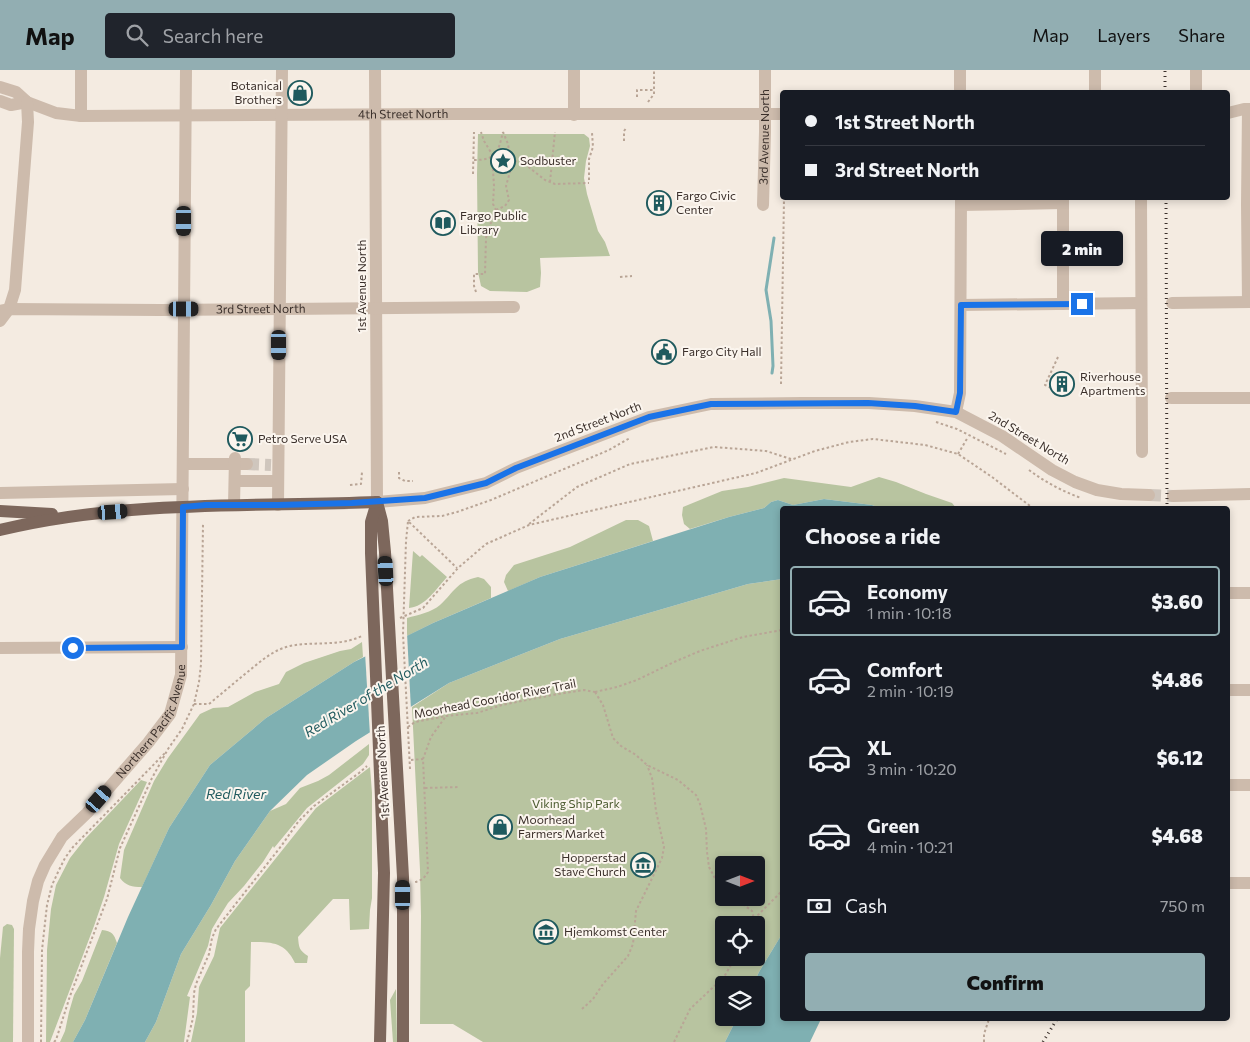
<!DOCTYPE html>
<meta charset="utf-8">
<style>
:root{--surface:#171b24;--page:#20242c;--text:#f1f3f6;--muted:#9ea1a6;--line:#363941;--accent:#92aeb2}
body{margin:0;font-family:Commissioner,sans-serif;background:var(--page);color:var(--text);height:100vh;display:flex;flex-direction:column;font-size:19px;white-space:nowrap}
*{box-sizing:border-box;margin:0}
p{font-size:16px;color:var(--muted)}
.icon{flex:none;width:28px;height:28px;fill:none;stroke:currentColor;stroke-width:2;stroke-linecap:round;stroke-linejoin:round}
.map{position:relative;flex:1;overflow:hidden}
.side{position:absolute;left:780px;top:436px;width:450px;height:515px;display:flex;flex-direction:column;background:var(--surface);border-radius:5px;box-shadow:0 2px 8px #0003}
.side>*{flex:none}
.top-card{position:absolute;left:780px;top:20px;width:450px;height:110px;border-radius:5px;box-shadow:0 2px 8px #0003;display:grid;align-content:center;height:110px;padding:0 25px;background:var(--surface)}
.needle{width:32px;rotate:90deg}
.fabs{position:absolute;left:715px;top:786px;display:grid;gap:10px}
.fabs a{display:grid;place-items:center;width:50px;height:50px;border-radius:5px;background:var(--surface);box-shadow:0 2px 8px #0003;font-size:25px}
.end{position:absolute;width:22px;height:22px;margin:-11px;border:6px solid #1a73e8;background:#fff;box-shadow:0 0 0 2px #fff}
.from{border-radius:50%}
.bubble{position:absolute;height:35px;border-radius:5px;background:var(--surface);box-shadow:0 2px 8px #0003;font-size:16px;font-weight:800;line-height:35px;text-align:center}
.car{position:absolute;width:15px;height:30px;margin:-15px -8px;border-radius:6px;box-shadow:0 0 4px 1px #0007;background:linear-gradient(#222 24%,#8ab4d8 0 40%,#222 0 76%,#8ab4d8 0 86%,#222 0)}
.top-card b{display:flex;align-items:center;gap:18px;height:48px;font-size:19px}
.top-card b+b{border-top:1px solid var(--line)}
.top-card i{width:12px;height:12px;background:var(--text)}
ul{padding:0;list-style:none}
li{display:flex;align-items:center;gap:15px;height:70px;margin:0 10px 8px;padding:0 15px;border:2px solid transparent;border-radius:5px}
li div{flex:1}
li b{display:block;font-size:19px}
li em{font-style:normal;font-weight:800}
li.on{border-color:var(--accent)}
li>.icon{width:45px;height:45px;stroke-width:1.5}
h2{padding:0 25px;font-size:22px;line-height:60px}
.pay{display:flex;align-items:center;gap:12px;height:55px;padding:0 25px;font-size:19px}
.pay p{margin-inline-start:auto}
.button{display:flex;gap:10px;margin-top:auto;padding:10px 25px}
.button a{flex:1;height:58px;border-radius:5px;background:var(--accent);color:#111;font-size:20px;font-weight:800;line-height:58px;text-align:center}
header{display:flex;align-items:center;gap:30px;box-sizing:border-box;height:70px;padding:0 25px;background:var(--accent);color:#111}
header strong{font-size:24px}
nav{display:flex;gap:28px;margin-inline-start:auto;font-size:18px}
.search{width:350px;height:45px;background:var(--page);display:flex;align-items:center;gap:12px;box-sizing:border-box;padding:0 18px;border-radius:5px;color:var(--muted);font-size:19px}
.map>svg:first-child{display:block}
.green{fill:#b8c4a0;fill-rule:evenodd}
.water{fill:#7fb0b2}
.pier{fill:#f4ebe1}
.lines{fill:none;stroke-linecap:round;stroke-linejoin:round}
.stream{stroke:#7fb0b2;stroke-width:3}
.minor-tunnel{stroke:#cfc6bd;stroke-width:12;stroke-dasharray:12 6;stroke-linecap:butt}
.path{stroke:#b9a596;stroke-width:2;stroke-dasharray:2.5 2.5;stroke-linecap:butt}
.minor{stroke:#cdbbac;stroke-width:12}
.major{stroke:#7d675c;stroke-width:12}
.rail{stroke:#3b302b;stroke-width:3;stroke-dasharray:1 4;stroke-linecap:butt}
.route{stroke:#1a73e8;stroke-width:6}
.labels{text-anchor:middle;stroke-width:4;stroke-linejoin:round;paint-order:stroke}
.poi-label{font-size:12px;fill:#3b302b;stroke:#fbf5ee;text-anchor:start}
.street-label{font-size:12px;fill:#3b302b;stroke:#fbf5ee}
.park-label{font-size:12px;fill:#4a5a2e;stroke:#fbf5ee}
.water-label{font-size:14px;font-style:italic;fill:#1f5a5e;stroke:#fbf5ee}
</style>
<header>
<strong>Map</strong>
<div class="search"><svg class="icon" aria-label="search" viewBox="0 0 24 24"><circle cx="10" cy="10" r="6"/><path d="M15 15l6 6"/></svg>Search here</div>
<nav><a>Map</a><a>Layers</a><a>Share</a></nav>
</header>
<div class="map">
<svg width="1250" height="972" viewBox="0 0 1250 972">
<rect width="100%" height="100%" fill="#f4ebe1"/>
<g class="green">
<path d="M478 64H584L589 68 590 76 586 91 584 108 587 124 598 161 605 172 610 186 540 188 541 203 540 217 527 222 490 221 481 216 478 202 477 104Z"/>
<path d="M879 407 896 412 926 424 952 433 957 439H882L872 435 824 429 793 435 778 430 771 432 764 438 729 447 690 459 684 454 682 445 683 437 722 421 748 417 784 408 851 417Z"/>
<path d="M626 450H638L649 456 653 471 540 507 508 521 504 512 506 505 514 495 570 477Z"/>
<path d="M413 481 420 487 422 485 447 507C437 518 425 537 409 538Z"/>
<path d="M478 507 484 509 491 517V528L433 553 407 566V548C418 545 432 542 440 535 455 521 456 512 478 507Z"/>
<path d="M782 509V864L759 902 753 915H724V948H737L725 972H483L453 954H420L421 846 420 800 412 637 449 613 560 569 748 514ZM724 795H756V828H724ZM724 855H756V888H724Z"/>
<path d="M362 572 363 587 354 592 266 648 210 695 169 758 142 817C132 817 126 816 120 808L124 780 154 711 168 688 200 644 213 638 228 637 255 622 279 614 286 602 304 593 340 581 351 579Z"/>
<path d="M369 674V685L363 694 307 738 274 778 273 776 263 792 244 816 228 833 218 849 212 859 208 876 187 926 190 927 184 972H145L156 952 181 884 211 835 235 791 270 741 286 734 300 718 318 711 329 705Z"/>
<path d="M370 697 372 723V828L370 840 369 859 350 860 349 829H333L298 867C299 878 299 880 308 886L307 893H295C285 872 272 872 251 872L250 916 245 921V972H191L197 943 199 917 214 886 220 858 316 738Z"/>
<path d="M141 710 147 712 119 774 104 827 94 856 50 972H46L47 880 51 839 56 815 70 788 85 769Z"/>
<path d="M7 854 12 855 14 859 13 972H0V888L3 857Z"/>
<path d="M102 860C112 861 114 864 117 873L85 950 73 972H60L65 961 69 942 74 925 82 911Z"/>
<path d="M396 919 397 972H393L390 930Z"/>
</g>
<g class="water">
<path d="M824 429 872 435 882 439H782V509L748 514 560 569 449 613 356 671 307 705 270 741 235 791 211 835 181 884 156 952 145 972H73L85 950 128 847 169 758 210 695 266 648 354 592 433 553 540 507 729 447 764 438 771 432 778 430 793 435Z"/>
<path d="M782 864V949H821L810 972H725L737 948H756V915H753L759 902Z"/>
</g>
<path class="pier" d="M407 563 411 640 370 665 365 583Z"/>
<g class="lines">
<path class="stream" d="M772 303 773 296 771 251 766 220 774 168"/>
<g class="minor-tunnel">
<path d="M247 394 271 395"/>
<path d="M1149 425 1173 426"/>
</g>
<g class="path">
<path d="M637 27V20H654"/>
<path d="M648 32 654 24V0"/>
<path d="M624 71V61L627 57"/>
<path d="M510 89 526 95 545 110 555 114 589 113"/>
<path d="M474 90C497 90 498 82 503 62"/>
<path d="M473 104 474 62"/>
<path d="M589 110V89L593 77 592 63"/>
<path d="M550 112 555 62"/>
<path d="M496 140 505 136 509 130 506 116 510 102 509 80 508 74 503 62"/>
<path d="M620 207 632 206"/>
<path d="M476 222 474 216V204H485L486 168 489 156 494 148 496 140 493 134 494 116 492 84 484 71 481 62"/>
<path d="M1058 287 1045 315 1062 323"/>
<path d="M781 314 784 128"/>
<path d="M936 352 957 359 1006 384"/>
<path d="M958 384 968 367"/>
<path d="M1029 400C1045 412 1062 421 1081 428"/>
<path d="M399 402V408L405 411H413"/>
<path d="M350 415 361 414 362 402"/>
<path d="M408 451 415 447 442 446 457 442 491 430 609 380 630 368"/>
<path d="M529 454 577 417 630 394 714 377 766 381 791 389"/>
<path d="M400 548 423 538 458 498 486 474 529 455 756 403 815 381 849 372 873 369 925 375 958 384 992 407 1034 439"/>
<path d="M595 622 603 635 613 668 621 676 636 685 647 695 678 710 696 725 700 734 706 759 707 782 709 797 718 814 724 819"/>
<path d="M595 622 617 617 637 610 674 592 700 581 743 567 782 560"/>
<path d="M194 634H209C221 624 233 614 245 604 259 593 272 580 290 576 315 571 338 577 362 566"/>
<path d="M408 657 415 652 446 646 477 643 502 635 552 625 584 620 595 622"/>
<path d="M411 690 423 689"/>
<path d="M410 699 403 564 406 471 408 451 457 498"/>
<path d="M425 718 460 717"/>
<path d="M416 811V812L423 809 428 802 423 689 431 667 446 646"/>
<path d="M735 828 752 841 754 849"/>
<path d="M754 849 782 821"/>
<path d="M582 939 593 929 603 914 628 886 633 874 636 841 662 788 664 777 656 741 652 708 647 695"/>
<path d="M41 972 42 880 47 835 52 815 59 800 65 788 73 777 165 683"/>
<path d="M54 972 56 970 70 926 107 829 120 778 152 708 168 679 182 659 194 634 199 612 201 594 203 454"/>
<path d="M187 972 193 948 194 923 196 914 209 884 212 868 216 859 282 775 298 752 314 736 359 703 367 696"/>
<path d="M674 972 690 939 724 907 735 888"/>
<path d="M984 972V964L989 949"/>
</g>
<g class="minor">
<path d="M81 0V46"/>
<path d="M375 0 377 432 425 428 486 413 516 398 649 347 711 334 802 333H869L915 336 956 342 1002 366 1052 400 1075 412 1097 420 1121 424 1149 425"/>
<path d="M960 0V22"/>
<path d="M1095 0V22"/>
<path d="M1196 0V22"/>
<path id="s1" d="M0 17 16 22 27 32 56 43 81 46 454 44H782"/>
<path d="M0 31 11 35 27 32"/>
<path d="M1248 39 1247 134 1248 232"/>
<path d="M1228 43 1244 39H1250"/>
<path d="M574 45V0"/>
<path d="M1063 128V234"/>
<path d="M1141 128 1142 382"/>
<path id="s2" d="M763 135 765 62V0"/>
<path d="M961 135 1063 133"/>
<path d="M1172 233 1250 232"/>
<path d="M961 235 1141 233"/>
<path id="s3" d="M0 241 9 239 160 240 514 237"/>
<path d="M0 251 9 239 15 220 28 52 27 32"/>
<path d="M1171 328H1250"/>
<path d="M956 342 960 323 961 128"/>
<path d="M183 394H247"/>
<path d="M235 411H278"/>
<path d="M0 423 183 419"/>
<path d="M1173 426 1250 424"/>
<path d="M234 435 235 388"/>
<path d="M278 435 282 0"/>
<path d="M1228 523H1250"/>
<path d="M0 578 182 577"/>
<path d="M1228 620H1250"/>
<path d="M1228 715H1250"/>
<path d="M1228 813H1250"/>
<path id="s4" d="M28 972V882L29 859 33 831 38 811 45 795 62 767 87 743 148 673 170 644 181 605 186 0"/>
</g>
<g class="major">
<path d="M377 432 382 451 385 482 403 807V972"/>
<path d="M377 432 371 452V483L384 803 380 972"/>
<path d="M0 441 52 444"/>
<path d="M0 460C123 430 251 437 377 432"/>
</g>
<g class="rail">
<path d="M1165 22V0"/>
<path d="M1166 128 1167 439"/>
<path d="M1043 972 1057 949"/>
</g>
</g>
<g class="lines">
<path class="route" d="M73 578 182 577 183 437 206 435H278L352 433 425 428 486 413 516 398 649 347 711 334 868 333 915 336 956 342 960 323 961 235 1082 234"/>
</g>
<defs>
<symbol id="shop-ring" viewBox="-11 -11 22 22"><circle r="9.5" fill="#fbf5ee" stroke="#1f5a5e" stroke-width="1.5"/><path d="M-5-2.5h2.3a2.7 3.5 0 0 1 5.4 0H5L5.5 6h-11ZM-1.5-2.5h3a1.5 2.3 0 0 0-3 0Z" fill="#1f5a5e"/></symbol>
<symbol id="sight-ring" viewBox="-11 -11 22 22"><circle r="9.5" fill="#fbf5ee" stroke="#1f5a5e" stroke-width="1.5"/><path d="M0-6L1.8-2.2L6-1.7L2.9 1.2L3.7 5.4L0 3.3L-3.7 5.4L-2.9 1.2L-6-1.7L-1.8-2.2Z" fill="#1f5a5e"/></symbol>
<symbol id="building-ring" viewBox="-11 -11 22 22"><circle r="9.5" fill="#fbf5ee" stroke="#1f5a5e" stroke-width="1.5"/><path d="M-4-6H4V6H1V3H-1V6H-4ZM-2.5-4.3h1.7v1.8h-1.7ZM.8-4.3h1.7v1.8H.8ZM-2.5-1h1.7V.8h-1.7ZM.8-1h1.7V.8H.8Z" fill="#1f5a5e"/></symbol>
<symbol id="library-ring" viewBox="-11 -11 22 22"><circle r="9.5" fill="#fbf5ee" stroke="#1f5a5e" stroke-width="1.5"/><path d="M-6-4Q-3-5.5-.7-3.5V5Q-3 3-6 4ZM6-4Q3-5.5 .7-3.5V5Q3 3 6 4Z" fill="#1f5a5e"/></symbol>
<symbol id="civic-ring" viewBox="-11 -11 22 22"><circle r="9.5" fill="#fbf5ee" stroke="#1f5a5e" stroke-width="1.5"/><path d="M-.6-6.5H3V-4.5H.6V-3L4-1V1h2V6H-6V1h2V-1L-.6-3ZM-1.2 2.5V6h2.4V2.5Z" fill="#1f5a5e"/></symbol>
<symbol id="supermarket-ring" viewBox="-11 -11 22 22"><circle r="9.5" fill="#fbf5ee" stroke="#1f5a5e" stroke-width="1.5"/><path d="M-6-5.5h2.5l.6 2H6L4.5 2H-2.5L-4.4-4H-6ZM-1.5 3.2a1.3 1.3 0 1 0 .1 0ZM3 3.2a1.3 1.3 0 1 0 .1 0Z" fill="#1f5a5e"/></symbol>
<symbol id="museum-ring" viewBox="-11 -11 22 22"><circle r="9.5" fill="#fbf5ee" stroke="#1f5a5e" stroke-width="1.5"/><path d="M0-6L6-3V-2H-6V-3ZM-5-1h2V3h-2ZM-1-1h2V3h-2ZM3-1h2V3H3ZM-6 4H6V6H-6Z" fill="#1f5a5e"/></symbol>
</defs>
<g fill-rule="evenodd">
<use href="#shop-ring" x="286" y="9" width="28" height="28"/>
<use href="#sight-ring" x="489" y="77" width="28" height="28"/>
<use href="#building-ring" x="645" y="119" width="28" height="28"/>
<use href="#library-ring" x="429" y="139" width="28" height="28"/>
<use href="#civic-ring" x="650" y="268" width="28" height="28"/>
<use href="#building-ring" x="1048" y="300" width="28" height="28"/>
<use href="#supermarket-ring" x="226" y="355" width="28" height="28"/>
<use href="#shop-ring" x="486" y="743" width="28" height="28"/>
<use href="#museum-ring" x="629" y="781" width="28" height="28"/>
<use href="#museum-ring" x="532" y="848" width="28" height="28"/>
</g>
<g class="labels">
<g class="poi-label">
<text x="282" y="20" text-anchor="end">Botanical<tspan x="282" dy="14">Brothers</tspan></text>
<text x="520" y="95">Sodbuster</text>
<text x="676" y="130">Fargo Civic<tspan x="676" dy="14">Center</tspan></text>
<text x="460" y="150">Fargo Public<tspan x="460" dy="14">Library</tspan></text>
<text x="682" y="286">Fargo City Hall</text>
<text x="1080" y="311">Riverhouse<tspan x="1080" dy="14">Apartments</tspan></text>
<text x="258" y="373">Petro Serve USA</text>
<text x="518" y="754">Moorhead<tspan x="518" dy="14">Farmers Market</tspan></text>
<text x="626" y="792" text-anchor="end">Hopperstad<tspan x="626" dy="14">Stave Church</tspan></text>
<text x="564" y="866">Hjemkomst Center</text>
</g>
<g class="street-label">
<text dy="4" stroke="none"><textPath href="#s1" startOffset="410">4th Street North</textPath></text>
<text dy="4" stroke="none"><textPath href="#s2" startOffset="68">3rd Avenue North</textPath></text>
<text transform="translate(362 216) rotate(-90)" y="4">1st Avenue North</text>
<text dy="4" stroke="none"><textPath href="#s3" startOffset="261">3rd Street North</textPath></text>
<text transform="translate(598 352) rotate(-21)" y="4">2nd Street North</text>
<text transform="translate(1029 368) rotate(31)" y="4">2nd Street North</text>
<text transform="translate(495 629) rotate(-11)" y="4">Moorhead Cooridor River Trail</text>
<text dy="4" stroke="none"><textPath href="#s4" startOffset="361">Northern Pacific Avenue</textPath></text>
<text transform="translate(383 702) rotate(-93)" y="4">1st Avenue North</text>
</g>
<g class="park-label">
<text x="576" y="738">Viking Ship Park</text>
</g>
<g class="water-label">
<text transform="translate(366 627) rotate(-31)" y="5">Red River of the North</text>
<text x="236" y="729">Red River</text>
</g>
</g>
</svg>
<div class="fabs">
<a><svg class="needle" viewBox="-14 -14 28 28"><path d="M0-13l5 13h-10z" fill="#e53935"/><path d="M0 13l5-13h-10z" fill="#9ea1a6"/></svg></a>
<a><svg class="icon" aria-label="locate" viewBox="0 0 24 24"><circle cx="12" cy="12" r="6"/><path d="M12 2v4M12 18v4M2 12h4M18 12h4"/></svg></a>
<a><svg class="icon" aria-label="layers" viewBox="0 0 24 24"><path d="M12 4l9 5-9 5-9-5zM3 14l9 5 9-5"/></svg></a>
</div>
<i class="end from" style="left:73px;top:578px"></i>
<i class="end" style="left:1082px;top:234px"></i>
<div class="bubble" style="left:1041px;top:161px;width:82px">2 min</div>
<i class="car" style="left:184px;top:151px;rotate:180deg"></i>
<i class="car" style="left:184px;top:239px;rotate:90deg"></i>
<i class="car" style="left:279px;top:275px;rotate:180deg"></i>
<i class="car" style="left:113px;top:442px;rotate:86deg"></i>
<i class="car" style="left:386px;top:501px;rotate:357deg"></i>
<i class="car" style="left:99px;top:729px;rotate:41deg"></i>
<i class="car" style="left:403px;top:825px;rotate:0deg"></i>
<div class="top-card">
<b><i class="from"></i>1st Street North</b>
<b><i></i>3rd Street North</b>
</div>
<section class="side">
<h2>Choose a ride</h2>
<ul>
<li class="on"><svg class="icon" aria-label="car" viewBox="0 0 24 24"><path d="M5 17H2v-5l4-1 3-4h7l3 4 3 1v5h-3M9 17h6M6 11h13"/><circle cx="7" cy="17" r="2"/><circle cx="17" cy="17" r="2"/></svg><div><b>Economy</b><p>1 min · 10:18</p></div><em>$3.60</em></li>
<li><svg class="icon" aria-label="car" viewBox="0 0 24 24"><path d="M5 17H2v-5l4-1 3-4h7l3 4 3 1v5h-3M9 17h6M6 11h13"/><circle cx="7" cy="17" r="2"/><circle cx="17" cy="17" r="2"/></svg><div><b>Comfort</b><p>2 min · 10:19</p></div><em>$4.86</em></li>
<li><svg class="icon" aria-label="car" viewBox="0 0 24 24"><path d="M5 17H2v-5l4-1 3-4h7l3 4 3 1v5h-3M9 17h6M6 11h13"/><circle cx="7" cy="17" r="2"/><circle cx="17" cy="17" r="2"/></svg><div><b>XL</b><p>3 min · 10:20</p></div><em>$6.12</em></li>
<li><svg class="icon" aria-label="car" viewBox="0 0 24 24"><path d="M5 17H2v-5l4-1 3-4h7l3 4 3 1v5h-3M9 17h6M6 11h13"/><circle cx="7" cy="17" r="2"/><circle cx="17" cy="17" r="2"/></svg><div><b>Green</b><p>4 min · 10:21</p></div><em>$4.68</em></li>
</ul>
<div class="pay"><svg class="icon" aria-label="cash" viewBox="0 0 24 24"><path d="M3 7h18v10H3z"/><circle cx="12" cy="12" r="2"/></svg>Cash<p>750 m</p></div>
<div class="button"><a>Confirm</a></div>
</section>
</div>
